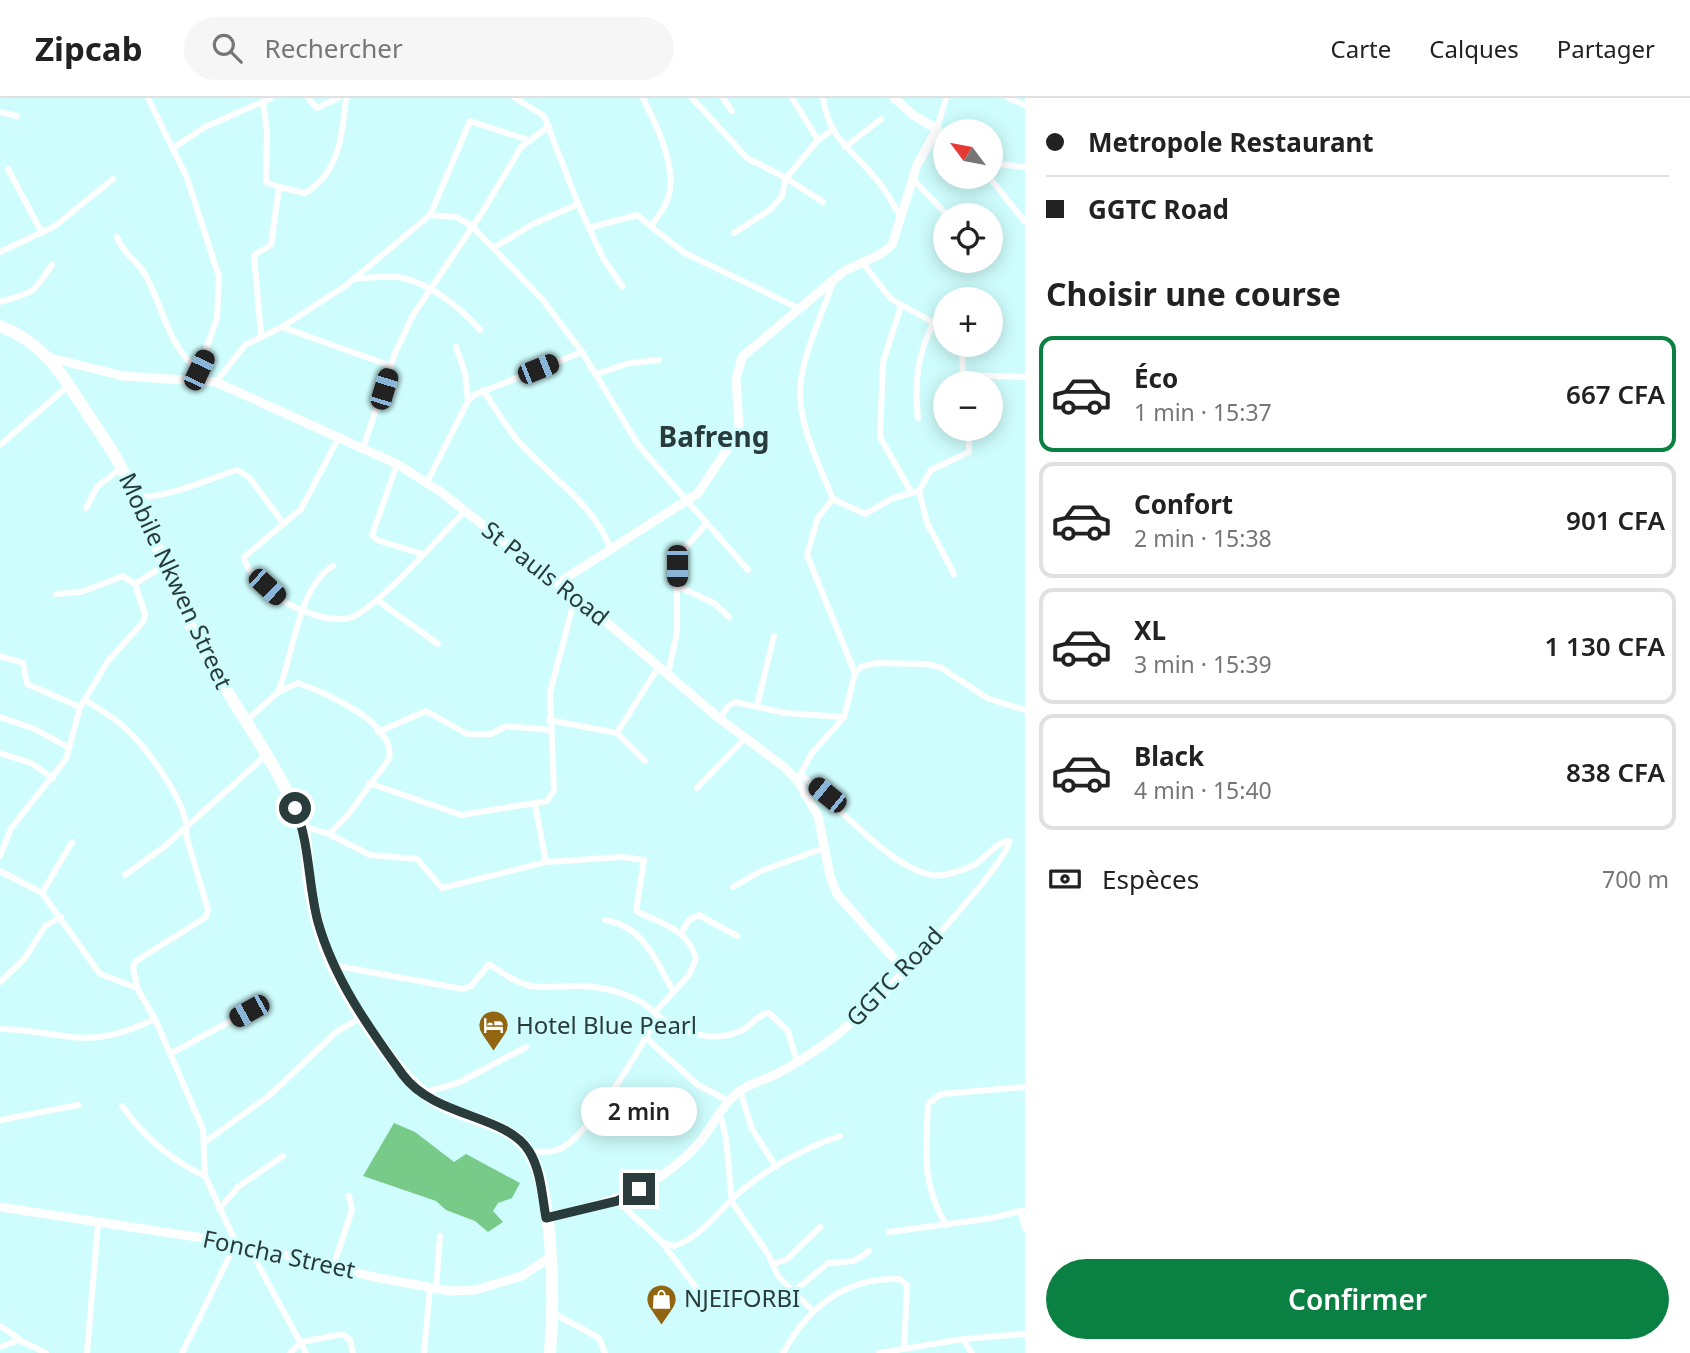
<!DOCTYPE html>
<html lang="fr">
<meta charset="utf-8">
<style>
:root{--surface:#fff;--page:#f6f6f6;--text:#222;--muted:#767676;--line:#e0e0e0;--accent:#0b8043}
body{margin:0;font-family:"Noto Sans",sans-serif;background:var(--page);color:var(--text);height:100vh;display:flex;flex-direction:column;font-size:26px;white-space:nowrap}
*{box-sizing:border-box;margin:0}
p{font-size:23px;color:var(--muted)}
.icon{flex:none;width:38px;height:38px;fill:none;stroke:currentColor;stroke-width:2;stroke-linecap:round;stroke-linejoin:round}
.map{position:relative;flex:1;overflow:hidden}
.side{display:flex;flex-direction:column;background:var(--surface);width:665px}
.side>*{flex:none}
.banner{display:grid;align-content:center;height:154px;padding:0 21px;background:var(--surface)}
.needle{width:46px;rotate:302deg}
.buttons{position:absolute;left:933px;top:21px;display:grid;gap:14px}
.buttons a{display:grid;place-items:center;width:70px;height:70px;border-radius:50%;background:var(--surface);box-shadow:0 4px 18px #0003;font-size:35px}
.end{position:absolute;width:32px;height:32px;margin:-16px;border:9px solid #293b3b;background:#fff;box-shadow:0 0 0 4px #fff}
.from{border-radius:50%}
.bubble{position:absolute;height:49px;border-radius:24px;background:var(--surface);box-shadow:0 4px 18px #0003;font-size:23px;font-weight:600;line-height:49px;text-align:center}
.car{position:absolute;width:21px;height:42px;margin:-21px -10px;border-radius:9px;box-shadow:0 0 5px 2px #0007;background:linear-gradient(#222 24%,#8ab4d8 0 40%,#222 0 76%,#8ab4d8 0 86%,#222 0)}
.banner b{display:flex;align-items:center;gap:24px;height:66px;font-size:26px}
.banner b+b{border-top:2px solid var(--line)}
.banner i{width:18px;height:18px;background:var(--text)}
ul{padding:0;list-style:none}
li{display:flex;align-items:center;gap:21px;height:116px;margin:0 14px 10px;padding:0 7px;border:4px solid var(--line);border-radius:14px}
li div{flex:1}
li b{display:block;font-size:26px}
li em{font-style:normal;font-weight:600}
li.current{border-color:var(--accent)}
li>.icon{width:63px;height:63px;stroke-width:1.5}
h2{padding:0 21px;font-size:32px;line-height:84px}
.pay{display:flex;align-items:center;gap:18px;height:77px;padding:0 21px;font-size:26px}
.pay p{margin-inline-start:auto}
.primary-button{display:flex;gap:14px;margin-top:auto;padding:14px 21px}
.primary-button a{flex:1;height:80px;border-radius:42px;background:var(--accent);color:#fff;font-size:28px;font-weight:600;line-height:80px;text-align:center}
header{display:flex;align-items:center;gap:42px;box-sizing:border-box;height:98px;padding:0 35px;background:var(--surface);border-bottom:2px solid var(--line)}
header strong{font-size:33px}
nav{display:flex;gap:38px;margin-inline-start:auto;font-size:24px}
.search{width:490px;height:63px;background:var(--page);display:flex;align-items:center;gap:18px;box-sizing:border-box;padding:0 24px;border-radius:38px;color:var(--muted);font-size:26px}
main{display:flex;flex:1;min-height:0}
.map>svg:first-child{display:block}
.forest{fill:#78ca88}
.lines{fill:none;stroke-linecap:round;stroke-linejoin:round}
.street{stroke:#fff;stroke-width:6}
.secondary{stroke:#fff;stroke-width:9}
.highway{stroke:#fff;stroke-width:12}
.route{stroke:#293b3b;stroke-width:9}
.labels{text-anchor:middle;stroke-width:6;stroke-linejoin:round;paint-order:stroke}
.street-label{font-size:24px;fill:#293b3b;stroke:#cffdfd}
.poi-label{font-size:24px;fill:#293b3b;stroke:#cffdfd;text-anchor:start}
.quarter-label{font-size:28px;font-weight:bold;fill:#293b3b;stroke:#cffdfd}
</style>
<header>
<strong>Zipcab</strong>
<div class="search"><svg class="icon" aria-label="search" viewBox="0 0 24 24"><circle cx="10" cy="10" r="6"/><path d="M15 15l6 6"/></svg>Rechercher</div>
<nav><a>Carte</a><a>Calques</a><a>Partager</a></nav>
</header>
<main>
<div class="map">
<svg width="1025" height="1255" viewBox="0 0 1025 1255">
<rect width="100%" height="100%" fill="#cffdfd"/>
<path class="forest" d="M394 1025 415 1034 454 1064 466 1056 520 1085 512 1100 498 1105 493 1113 503 1124 488 1134 475 1123 446 1112 436 1103 363 1078Z"/>
<g class="lines">
<g class="street">
<path d="M148 0 187 80 219 179 217 220 199 272 200 283"/>
<path d="M308 0 317 10 338 0"/>
<path d="M515 0 544 18 578 106 603 160 622 188"/>
<path d="M643 0C656 26 678 71 668 100 665 110 657 120 651 128"/>
<path d="M692 0 747 60 786 80 823 104"/>
<path d="M723 0 732 13"/>
<path d="M792 0 818 42 832 32"/>
<path d="M823 0C829 42 853 52 877 82 887 94 894 107 901 120"/>
<path d="M1008 0 1025 7"/>
<path d="M0 14 17 18"/>
<path d="M945 36 937 31 946 0"/>
<path d="M845 49 881 21"/>
<path d="M173 50 205 29 271 0"/>
<path d="M990 65 1025 69"/>
<path d="M8 71 42 135"/>
<path d="M989 79 1025 124"/>
<path d="M913 81 947 117"/>
<path d="M279 89 305 95C340 74 342 37 346 0"/>
<path d="M430 117 470 23 528 42"/>
<path d="M588 130 637 117 683 154 798 210"/>
<path d="M734 135 771 111 782 98 786 80 818 42"/>
<path d="M117 139C123 156 138 163 146 178 163 209 169 251 199 272"/>
<path d="M495 149 533 126 578 106"/>
<path d="M0 154 55 128 113 81"/>
<path d="M861 163 891 201 945 231"/>
<path d="M353 181C367 180 383 178 397 179 428 183 461 210 480 232"/>
<path d="M833 184C823 214 805 251 801 282 795 321 819 366 833 401L865 416 893 400 919 393"/>
<path d="M0 204C36 192 29 200 52 167"/>
<path d="M901 208 883 264 880 339 911 394"/>
<path d="M282 229 391 268"/>
<path d="M261 237 254 157 271 147 279 89 266 84 267 33 263 5"/>
<path d="M962 247 963 285"/>
<path d="M456 249 465 275 468 303"/>
<path d="M596 276 630 265 659 262"/>
<path d="M962 277 1025 279"/>
<path d="M216 284 245 247 282 229 345 188 430 117 456 119 472 128 542 201 582 254 639 348 748 472"/>
<path d="M483 292C495 310 506 329 520 345 550 379 595 407 611 452"/>
<path d="M918 320C914 285 917 258 933 226"/>
<path d="M339 339 301 411 244 459C245 473 270 494 282 502 299 513 332 526 352 519 376 511 443 435 465 413"/>
<path d="M0 347 69 287"/>
<path d="M363 350 395 255 413 217 483 113 521 49 549 28"/>
<path d="M397 366 372 437 377 442 422 456"/>
<path d="M427 384 468 303 474 297 582 254"/>
<path d="M136 399C171 399 203 383 237 372L249 379 284 426"/>
<path d="M833 401 818 419 807 457 855 575"/>
<path d="M86 410 97 389 122 369"/>
<path d="M954 476 927 425 919 393 931 372 969 354V331"/>
<path d="M135 486 163 468"/>
<path d="M677 488 714 505 729 519"/>
<path d="M377 502 438 546"/>
<path d="M0 558 23 565 27 586 80 609"/>
<path d="M668 576 677 534V468L685 450 706 426"/>
<path d="M278 594C293 559 298 488 333 468"/>
<path d="M85 602C99 611 113 619 125 630 147 650 191 708 186 737L208 812 206 819 136 863 133 868 137 890"/>
<path d="M757 607 774 538"/>
<path d="M0 619 35 631 69 650"/>
<path d="M720 621 728 608 735 604 785 615 844 619"/>
<path d="M549 622 617 635 645 663"/>
<path d="M245 624 278 594 298 585C324 594 397 625 389 661L348 717 329 736 303 728"/>
<path d="M378 634 426 613 467 636H491L506 628 550 632"/>
<path d="M617 635 659 568"/>
<path d="M0 655 31 665 53 680"/>
<path d="M800 676C833 702 901 784 943 777 953 775 966 771 974 767 986 760 995 744 1009 743"/>
<path d="M797 682 812 655 844 619 855 575 861 569 876 565 925 566 940 569 987 600 1025 612"/>
<path d="M369 685 461 717 547 703 554 692 550 594 575 500"/>
<path d="M697 690 746 639"/>
<path d="M535 707 546 764"/>
<path d="M329 736 370 757 417 761 442 790 546 764 622 759 644 762 636 813C661 826 688 830 696 861L689 877 655 914"/>
<path d="M0 758 11 730 66 661 80 609 108 563 143 524 145 516 135 486 123 478 81 494 56 496"/>
<path d="M0 773 42 795 100 876 137 890 155 921 203 1031 205 1078 236 1145 182 1255"/>
<path d="M125 777 165 748 265 658"/>
<path d="M733 789 761 773 824 750"/>
<path d="M42 795 72 744"/>
<path d="M605 822C645 829 654 861 674 894"/>
<path d="M681 835 689 822 699 817 737 838"/>
<path d="M332 867 463 891 471 888 489 866C502 874 512 883 527 887 543 891 560 888 576 888 602 887 639 897 657 917"/>
<path d="M905 873C922 854 1009 762 1009 743"/>
<path d="M0 884 25 860 45 828 61 819"/>
<path d="M0 931C70 933 82 955 155 921"/>
<path d="M646 940 698 987 729 1003"/>
<path d="M170 956 249 913"/>
<path d="M740 993 752 1031 776 1069"/>
<path d="M423 995 458 985 526 949"/>
<path d="M122 1008C143 1037 172 1063 205 1078"/>
<path d="M720 1015 726 1041 732 1104 768 1156 778 1178 812 1212"/>
<path d="M0 1022 78 1007"/>
<path d="M205 1044 271 996 336 934 362 919"/>
<path d="M529 1054C538 1053 549 1055 557 1052 587 1043 642 947 658 918 680 935 715 946 742 932 752 927 758 916 769 915L788 933 797 964"/>
<path d="M617 1103 662 1144 674 1148C702 1139 719 1111 741 1093 768 1070 806 1049 840 1038"/>
<path d="M219 1111 239 1088 283 1058"/>
<path d="M1020 1113 1025 1130"/>
<path d="M946 1127C921 1085 926 1053 928 1006L941 996 1025 989"/>
<path d="M889 1134 992 1120 1025 1112"/>
<path d="M663 1146 707 1204"/>
<path d="M248 1148 306 1255"/>
<path d="M773 1166 787 1161 820 1129"/>
<path d="M333 1169 352 1112 349 1098"/>
<path d="M436 1191 440 1138"/>
<path d="M793 1194 828 1165 854 1163 869 1153"/>
<path d="M553 1215 599 1240 605 1255"/>
<path d="M0 1228 18 1240"/>
<path d="M963 1241 972 1255"/>
<path d="M0 1249 19 1242 46 1255"/>
<path d="M87 1255 98 1125"/>
<path d="M290 1255 301 1244 343 1236 350 1242 353 1255"/>
<path d="M424 1255 430 1190"/>
<path d="M783 1255C808 1209 845 1179 900 1181L907 1187 904 1250"/>
<path d="M879 1255 963 1241 1025 1236"/>
</g>
<g class="secondary">
<path d="M51 260 123 278 216 284 397 366 441 394 611 528 720 621 783 668 797 682 818 718 830 778 837 796 905 873C868 913 828 949 780 974 768 981 753 984 741 992 722 1005 713 1029 698 1046 655 1094 604 1106 546 1120"/>
<path d="M558 485 698 395 736 338 739 327 736 281 742 259 844 173 879 157 892 147 917 67 937 31 913 17 894 0"/>
<path d="M0 1109 236 1145 374 1179 450 1193 475 1192 522 1178 550 1159"/>
</g>
<path class="highway" d="M0 228C43 244 61 275 85 312 97 331 111 349 121 369 152 426 170 491 201 548 232 607 276 662 301 724 308 740 306 761 308 779 312 807 320 841 332 867 353 911 402 988 445 1009 472 1023 507 1025 526 1050 555 1087 554 1209 550 1255"/>
</g>
<g class="lines">
<path class="route" d="M295 710C310 745 308 787 318 824 334 881 369 930 403 977 435 1020 506 1016 529 1053 541 1072 542 1098 546 1120L617 1103 639 1091"/>
</g>
<defs>
<symbol id="hotel-pin" viewBox="-11 -11 22 30"><path d="M0 17L-7.5 6A9.5 9.5 0 1 1 7.5 6Z" fill="#926610" stroke="#cffdfd"/><path d="M-6-4.5h1.5V1H6V5H4.5V3h-9V5H-6ZM-4 0a1.8 1.8 0 1 1 3.6 0ZM.5 0V-2.5h3Q6-2.5 6 0Z" fill="#fff"/></symbol>
<symbol id="shop-pin" viewBox="-11 -11 22 30"><path d="M0 17L-7.5 6A9.5 9.5 0 1 1 7.5 6Z" fill="#926610" stroke="#cffdfd"/><path d="M-5-2.5h2.3a2.7 3.5 0 0 1 5.4 0H5L5.5 6h-11ZM-1.5-2.5h3a1.5 2.3 0 0 0-3 0Z" fill="#fff"/></symbol>
</defs>
<g fill-rule="evenodd">
<use href="#hotel-pin" x="476" y="910" width="35" height="47"/>
<use href="#shop-pin" x="644" y="1184" width="35" height="47"/>
</g>
<g class="labels">
<g class="street-label">
<text transform="translate(545 476) rotate(38)" y="8">St Pauls Road</text>
<text transform="translate(175 483) rotate(65)" y="8">Mobile Nkwen Street</text>
<text transform="translate(895 879) rotate(-46)" y="8">GGTC Road</text>
<text transform="translate(279 1157) rotate(12)" y="8">Foncha Street</text>
</g>
<g class="poi-label">
<text x="516" y="936">Hotel Blue Pearl</text>
<text x="684" y="1209">NJEIFORBI</text>
</g>
<g class="quarter-label">
<text x="714" y="349">Bafreng</text>
</g>
</g>
</svg>
<div class="buttons">
<a><svg class="needle" viewBox="-14 -14 28 28"><path d="M0-13l5 13h-10z" fill="#e53935"/><path d="M0 13l5-13h-10z" fill="#767676"/></svg></a>
<a><svg class="icon" aria-label="locate" viewBox="0 0 24 24"><circle cx="12" cy="12" r="6"/><path d="M12 2v4M12 18v4M2 12h4M18 12h4"/></svg></a>
<a>+</a>
<a>−</a>
</div>
<i class="end from" style="left:295px;top:710px"></i>
<i class="end" style="left:639px;top:1091px"></i>
<div class="bubble" style="left:581px;top:989px;width:116px">2 min</div>
<i class="car" style="left:538px;top:271px;rotate:68deg"></i>
<i class="car" style="left:199px;top:272px;rotate:25deg"></i>
<i class="car" style="left:384px;top:291px;rotate:17deg"></i>
<i class="car" style="left:677px;top:468px;rotate:180deg"></i>
<i class="car" style="left:267px;top:489px;rotate:133deg"></i>
<i class="car" style="left:827px;top:697px;rotate:309deg"></i>
<i class="car" style="left:249px;top:913px;rotate:241deg"></i>
</div>
<section class="side">
<div class="banner">
<b><i class="from"></i>Metropole Restaurant</b>
<b><i></i>GGTC Road</b>
</div>
<h2>Choisir une course</h2>
<ul>
<li class="current"><svg class="icon" aria-label="car" viewBox="0 0 24 24"><path d="M5 17H2v-5l4-1 3-4h7l3 4 3 1v5h-3M9 17h6M6 11h13"/><circle cx="7" cy="17" r="2"/><circle cx="17" cy="17" r="2"/></svg><div><b>Éco</b><p>1 min · 15:37</p></div><em>667 CFA</em></li>
<li><svg class="icon" aria-label="car" viewBox="0 0 24 24"><path d="M5 17H2v-5l4-1 3-4h7l3 4 3 1v5h-3M9 17h6M6 11h13"/><circle cx="7" cy="17" r="2"/><circle cx="17" cy="17" r="2"/></svg><div><b>Confort</b><p>2 min · 15:38</p></div><em>901 CFA</em></li>
<li><svg class="icon" aria-label="car" viewBox="0 0 24 24"><path d="M5 17H2v-5l4-1 3-4h7l3 4 3 1v5h-3M9 17h6M6 11h13"/><circle cx="7" cy="17" r="2"/><circle cx="17" cy="17" r="2"/></svg><div><b>XL</b><p>3 min · 15:39</p></div><em>1 130 CFA</em></li>
<li><svg class="icon" aria-label="car" viewBox="0 0 24 24"><path d="M5 17H2v-5l4-1 3-4h7l3 4 3 1v5h-3M9 17h6M6 11h13"/><circle cx="7" cy="17" r="2"/><circle cx="17" cy="17" r="2"/></svg><div><b>Black</b><p>4 min · 15:40</p></div><em>838 CFA</em></li>
</ul>
<div class="pay"><svg class="icon" aria-label="cash" viewBox="0 0 24 24"><path d="M3 7h18v10H3z"/><circle cx="12" cy="12" r="2"/></svg>Espèces<p>700 m</p></div>
<div class="primary-button"><a>Confirmer</a></div>
</section>
</main>
